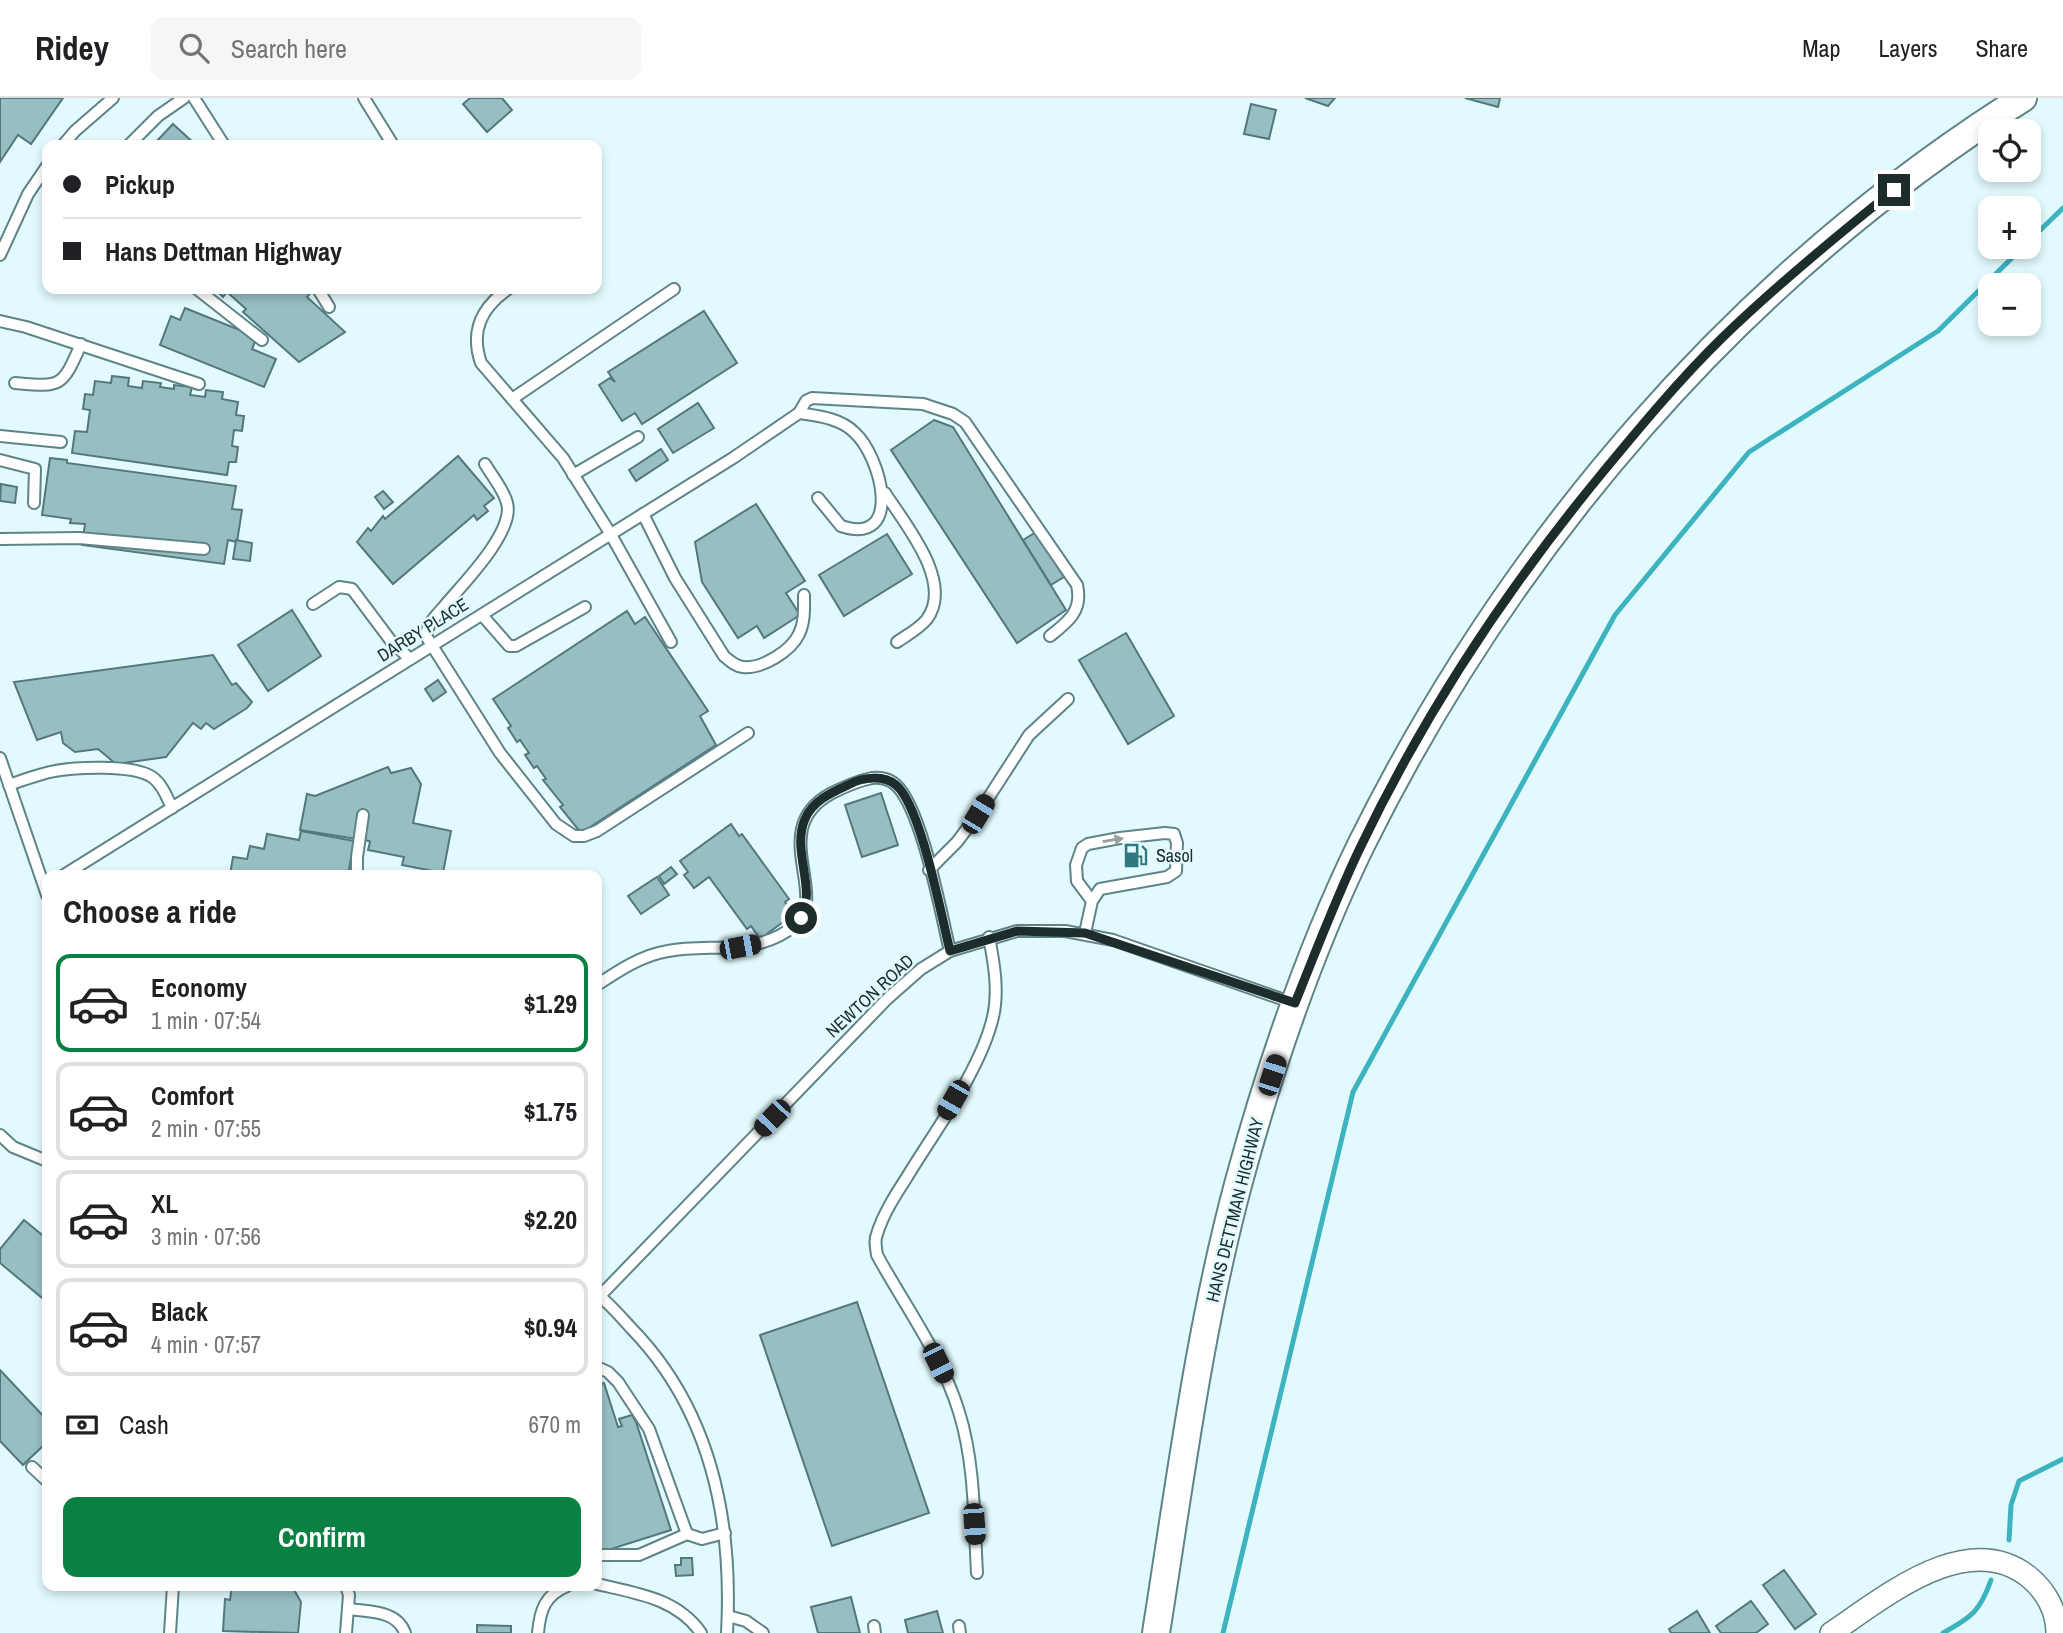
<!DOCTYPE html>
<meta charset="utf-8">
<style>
:root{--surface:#fff;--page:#f6f6f6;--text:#202124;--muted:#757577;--line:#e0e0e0;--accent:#0b8043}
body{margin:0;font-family:"Archivo Narrow",sans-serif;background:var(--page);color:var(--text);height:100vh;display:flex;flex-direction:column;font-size:26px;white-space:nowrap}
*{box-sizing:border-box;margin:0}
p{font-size:23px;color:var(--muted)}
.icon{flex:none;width:38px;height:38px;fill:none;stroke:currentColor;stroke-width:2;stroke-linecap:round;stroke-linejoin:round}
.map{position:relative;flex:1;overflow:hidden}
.side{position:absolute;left:42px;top:772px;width:560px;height:721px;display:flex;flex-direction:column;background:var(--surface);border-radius:14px;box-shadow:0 4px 10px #0003}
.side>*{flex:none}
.hud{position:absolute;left:42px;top:42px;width:560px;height:154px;border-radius:14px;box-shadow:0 4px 10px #0003;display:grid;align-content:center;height:154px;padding:0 21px;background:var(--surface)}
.fabs{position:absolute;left:1978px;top:21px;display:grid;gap:14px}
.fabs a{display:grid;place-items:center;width:63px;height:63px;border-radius:14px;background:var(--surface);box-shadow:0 4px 10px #0003;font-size:35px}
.end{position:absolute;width:32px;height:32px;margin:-16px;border:9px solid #1d2d2e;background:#fff;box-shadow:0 0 0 4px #fff}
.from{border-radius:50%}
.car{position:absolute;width:21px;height:42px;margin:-21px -10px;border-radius:9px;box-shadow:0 0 5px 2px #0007;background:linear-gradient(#222 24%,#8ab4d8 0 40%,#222 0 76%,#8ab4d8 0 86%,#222 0)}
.hud b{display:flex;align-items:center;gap:24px;height:66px;font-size:26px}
.hud b+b{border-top:2px solid var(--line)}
.hud i{width:18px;height:18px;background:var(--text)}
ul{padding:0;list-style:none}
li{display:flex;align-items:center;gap:21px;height:98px;margin:0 14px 10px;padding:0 7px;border:4px solid var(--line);border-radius:14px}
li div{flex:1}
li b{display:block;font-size:26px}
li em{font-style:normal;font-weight:800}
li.active{border-color:var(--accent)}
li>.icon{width:63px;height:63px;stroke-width:1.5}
h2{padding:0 21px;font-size:32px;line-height:84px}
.pay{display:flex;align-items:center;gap:18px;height:77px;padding:0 21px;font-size:26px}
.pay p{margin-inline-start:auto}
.primary-button{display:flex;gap:14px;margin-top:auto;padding:14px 21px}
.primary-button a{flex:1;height:80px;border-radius:14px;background:var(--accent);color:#fff;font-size:28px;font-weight:800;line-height:80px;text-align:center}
header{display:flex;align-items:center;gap:42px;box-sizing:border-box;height:98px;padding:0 35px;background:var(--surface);border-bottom:2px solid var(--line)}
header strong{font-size:33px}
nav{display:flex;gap:38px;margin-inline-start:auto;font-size:24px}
.search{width:490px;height:63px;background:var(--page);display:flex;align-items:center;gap:18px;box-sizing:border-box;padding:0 24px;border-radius:14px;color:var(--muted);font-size:26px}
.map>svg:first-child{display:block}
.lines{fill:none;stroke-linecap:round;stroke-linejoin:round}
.stream{stroke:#3cb3bf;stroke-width:5}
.building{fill:#97bec2;stroke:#53787c;stroke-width:2}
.service-casing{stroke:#5f8488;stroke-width:14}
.minor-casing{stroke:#5f8488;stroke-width:24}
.tertiary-casing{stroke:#5f8488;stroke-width:30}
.service{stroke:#fff;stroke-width:10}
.minor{stroke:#fff;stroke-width:21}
.tertiary{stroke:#fff;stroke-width:26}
.oneway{fill:#99a0a1}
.route{stroke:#1d2d2e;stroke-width:9}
.labels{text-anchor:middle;stroke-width:5;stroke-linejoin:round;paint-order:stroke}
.street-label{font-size:18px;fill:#1d2d2e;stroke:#e2fafd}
.poi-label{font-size:18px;fill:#1d2d2e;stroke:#e2fafd;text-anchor:start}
</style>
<header>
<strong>Ridey</strong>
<div class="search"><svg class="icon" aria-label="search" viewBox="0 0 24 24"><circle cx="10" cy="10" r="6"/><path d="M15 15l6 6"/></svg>Search here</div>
<nav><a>Map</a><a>Layers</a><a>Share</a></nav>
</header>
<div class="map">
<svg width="2063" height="1535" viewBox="0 0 2063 1535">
<rect width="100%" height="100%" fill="#e2fafd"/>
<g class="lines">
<g class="stream">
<path d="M2028 144 2063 110"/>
<path d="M2009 1442 2011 1407 2019 1383 2063 1361"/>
<path d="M1223 1535 1353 994 1615 517 1749 354 1938 233 2023 149"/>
<path d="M1943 1535C1971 1519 1980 1514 1991 1482"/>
</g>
</g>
<g class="building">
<path d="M0 0H63L31 46 18 37 0 64Z"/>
<path d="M470 0H502L512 12 487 34 463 6Z"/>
<path d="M1305 0H1335L1328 8Z"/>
<path d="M1465 0H1500L1498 9Z"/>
<path d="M1251 6 1276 12 1269 41 1244 36Z"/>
<path d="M173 26 196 47H153Z"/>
<path d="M215 191H310L312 193 307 199 345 234 299 264 243 214 246 211 227 194 223 199Z"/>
<path d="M185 210 257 239 252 251 276 261 264 289 160 247 171 218 180 222Z"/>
<path d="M704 213 737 265 642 326 635 315 622 323 599 287 610 280 615 284 608 274Z"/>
<path d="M112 278 129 280 128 288 142 290 143 283 161 285 160 289 174 291V287L192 289 190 297 205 299 206 292 223 294 222 301 238 304 236 317 244 318 242 333 234 332 232 348 238 349 236 364H229L227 377 72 355 75 333 87 334 90 312 83 311 85 296 93 297 95 283 111 285Z"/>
<path d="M698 305 714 330 673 355 658 331Z"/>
<path d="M934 322 953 329 1066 512 1017 545 891 352Z"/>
<path d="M661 351 668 362 636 383 629 372Z"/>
<path d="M458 358 494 400 484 408 488 413 477 422 474 417 393 486 357 444 368 430 371 433 383 418 385 421Z"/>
<path d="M50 360 67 362V365L236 388 232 411 242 412 237 444 228 442 224 466 82 447 85 426 70 425 71 421 42 417Z"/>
<path d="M1 386 17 389 15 405 0 403Z"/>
<path d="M383 393 393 404 384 411 375 399Z"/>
<path d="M756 406 805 483 786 495 800 517 764 540 757 528 738 540 702 484 695 444Z"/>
<path d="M1036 434 1064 479 1051 487 1023 442Z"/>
<path d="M887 436 912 476 844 518 819 477Z"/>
<path d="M236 442 252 445 250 463 233 461Z"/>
<path d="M292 512 321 558 268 593 238 547Z"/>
<path d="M627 513 635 526 645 519 708 613 700 618 716 647 581 735 560 709 563 707 543 682 546 681 537 668 534 670 525 657 529 655 520 642 517 644 508 630 511 628 493 601Z"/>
<path d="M1126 535 1174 618 1128 646 1079 562Z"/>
<path d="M213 557 232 587 236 585 252 604 247 610 214 631 206 625 201 631 193 625 166 659 116 666 98 651 75 654 63 645 61 634 37 642 14 584Z"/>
<path d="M438 582 446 594 433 603 425 591Z"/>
<path d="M388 669 391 675 411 670 421 686 413 725 451 733 443 775 402 767 404 759 368 752 370 744 369 743 300 732 307 696 315 698Z"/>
<path d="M881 695 898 747 862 759 845 707Z"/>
<path d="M731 726 739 738 742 736 789 801 785 804 794 816 760 841 751 828 747 831 709 779 694 790 684 777 688 774 680 763Z"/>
<path d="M301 733 354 743 348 777H230L233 759 247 761 250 748 264 751 267 736 299 742Z"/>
<path d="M671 769 677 776 664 786 659 778Z"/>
<path d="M657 779 669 797 641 816 628 798Z"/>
<path d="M24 1122 47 1141V1204L0 1165V1151Z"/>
<path d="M857 1204 929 1415 832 1448 760 1237Z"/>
<path d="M0 1272 47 1322V1344L23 1367 0 1343Z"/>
<path d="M604 1285 618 1329 622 1328 619 1321 632 1317 636 1324 671 1432 608 1452 597 1451V1287Z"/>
<path d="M681 1460H692L693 1477 676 1478 675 1467H681Z"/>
<path d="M1784 1472 1816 1516 1795 1531 1763 1487Z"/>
<path d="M232 1488 293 1490 301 1504 298 1535 223 1533 225 1501 230 1502Z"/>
<path d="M851 1499 860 1535H818L811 1509Z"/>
<path d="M1751 1503 1768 1526 1756 1535H1721L1716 1528Z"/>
<path d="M937 1513 943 1535H908L905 1522Z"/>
<path d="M1697 1513 1710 1535H1671L1669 1531Z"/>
<path d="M477 1527 511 1528V1535H477Z"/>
</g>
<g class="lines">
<defs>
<g id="service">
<path d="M194 0 224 47"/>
<path d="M364 0 393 47"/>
<path d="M63 47 75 33 113 0"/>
<path d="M129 47 158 18 184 0"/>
<path d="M0 157 28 96 47 68"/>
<path d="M197 191 262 242"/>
<path d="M318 191 329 209"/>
<path d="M508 191C481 210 470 233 481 265L563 360 610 435 671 544"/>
<path d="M0 223 26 229 199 286"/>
<path d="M15 285C61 289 62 290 81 246"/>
<path d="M512 301 674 191"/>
<path d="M799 315C818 318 840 320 854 334 882 359 904 449 841 428L818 400"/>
<path d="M0 338 61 344"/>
<path d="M0 362 35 371 34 405"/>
<path d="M485 366C492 378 504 392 507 405 515 433 464 485 446 506 438 516 427 525 426 538L500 655 556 726 574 738H584L597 733 748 635"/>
<path d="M573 377 638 339"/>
<path d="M885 395C905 426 954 484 927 521 919 531 907 537 897 544"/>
<path d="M643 416 675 480 724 558C730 563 735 568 743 569 762 571 791 553 799 536 805 524 804 510 804 497"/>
<path d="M0 441 79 440 204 451"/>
<path d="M313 506 339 489 352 491 391 543 410 561"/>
<path d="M482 517 509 548H516L585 509"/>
<path d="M0 660 47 797"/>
<path d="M9 687C23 682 37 677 50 674 73 669 133 666 152 679 162 686 167 699 172 710"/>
<path d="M929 772 957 744 978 716 1029 637 1068 601"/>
<path d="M64 777 733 360 799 315 806 303 812 300 923 306 953 316 965 324 1077 487C1083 513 1068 524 1050 538"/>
<path d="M357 777V759L363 717"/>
<path d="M1085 835 1092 803 1100 791 1167 779 1176 773 1177 745 1174 736 1165 735 1120 740 1088 746 1082 750 1076 767 1077 783 1092 803"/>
<path d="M597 887C618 873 642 857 668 853 711 845 758 859 795 827 830 796 766 730 832 695 846 688 857 683 872 680 880 679 890 681 896 687 922 711 941 816 950 853"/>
<path d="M0 1037 13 1049 47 1063"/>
<path d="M597 1196C609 1205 620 1218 631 1230 712 1313 733 1423 727 1535"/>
<path d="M597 1201 887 901 921 871 950 853 1017 833H1065L1113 842 1293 905"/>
<path d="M597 1269 608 1274 618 1284 649 1331 687 1436 702 1441 725 1435"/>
<path d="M32 1369 47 1383"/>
<path d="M597 1457H639L687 1436"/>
<path d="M977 1475C974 1422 975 1365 959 1314 942 1258 905 1208 877 1157 876 1149 874 1143 877 1136 883 1116 896 1096 907 1079 935 1033 981 971 993 919 999 893 994 865 989 839"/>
<path d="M597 1486C635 1495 677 1500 701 1535"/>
<path d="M349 1511C369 1514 397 1512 405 1535"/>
<path d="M728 1518 746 1523 763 1535"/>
<path d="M874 1528 875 1535"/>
<path d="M959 1528 960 1535"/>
<path d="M170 1535 173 1488"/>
<path d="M346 1535 349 1497 346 1488"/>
<path d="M538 1535C540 1512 545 1497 567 1488"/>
</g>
<path id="minor" d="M1831 1535C1884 1500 1967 1429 2029 1479 2046 1493 2057 1513 2057 1535"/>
<path id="tertiary" d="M1156 1535C1180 1384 1199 1231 1239 1083 1270 969 1309 854 1361 747 1510 446 1737 180 2023 0"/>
</defs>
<use href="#service" class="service-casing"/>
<use href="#minor" class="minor-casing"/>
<use href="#tertiary" class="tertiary-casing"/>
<use href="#service" class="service"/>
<use href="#minor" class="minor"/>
<use href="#tertiary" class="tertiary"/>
</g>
<defs><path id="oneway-solid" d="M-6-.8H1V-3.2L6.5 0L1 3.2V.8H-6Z" transform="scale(1.75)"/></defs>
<use class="oneway" href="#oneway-solid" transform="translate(1113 742) rotate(-9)"/>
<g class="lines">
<path class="route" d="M801 820C817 790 791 753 805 721 813 702 833 694 850 686 863 679 884 677 896 687 921 708 941 817 950 853L1017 833 1085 835 1295 905C1316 853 1336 800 1360 750 1425 614 1508 489 1603 374 1641 328 1680 281 1722 240 1777 187 1835 139 1894 92"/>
</g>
<defs>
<symbol id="fuel-bare" viewBox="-9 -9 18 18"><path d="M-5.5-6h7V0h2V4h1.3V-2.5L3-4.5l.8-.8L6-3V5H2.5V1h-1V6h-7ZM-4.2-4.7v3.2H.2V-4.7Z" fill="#2f787f" stroke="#e2fafd" stroke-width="2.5" paint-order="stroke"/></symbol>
</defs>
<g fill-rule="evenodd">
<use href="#fuel-bare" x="1118" y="740" width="35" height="35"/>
</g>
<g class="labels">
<g class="street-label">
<text transform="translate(423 532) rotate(-32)" y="6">DARBY PLACE</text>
<text transform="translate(870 898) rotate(-43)" y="6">NEWTON ROAD</text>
<text transform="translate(1235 1112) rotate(-76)" y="6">HANS DETTMAN HIGHWAY</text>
</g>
<g class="poi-label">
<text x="1156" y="764">Sasol</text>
</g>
</g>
</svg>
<div class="fabs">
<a><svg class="icon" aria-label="locate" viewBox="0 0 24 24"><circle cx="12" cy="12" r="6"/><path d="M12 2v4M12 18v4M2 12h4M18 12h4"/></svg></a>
<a>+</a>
<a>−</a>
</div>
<i class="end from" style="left:801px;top:820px"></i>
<i class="end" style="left:1894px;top:92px"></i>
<i class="car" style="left:978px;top:716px;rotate:31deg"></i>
<i class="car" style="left:740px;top:849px;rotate:79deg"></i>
<i class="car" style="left:1272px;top:977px;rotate:18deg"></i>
<i class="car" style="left:953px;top:1002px;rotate:210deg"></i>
<i class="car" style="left:772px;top:1020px;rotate:224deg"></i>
<i class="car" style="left:938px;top:1265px;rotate:154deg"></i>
<i class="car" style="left:974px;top:1426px;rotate:176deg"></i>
<div class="hud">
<b><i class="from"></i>Pickup</b>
<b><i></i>Hans Dettman Highway</b>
</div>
<section class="side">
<h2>Choose a ride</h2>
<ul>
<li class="active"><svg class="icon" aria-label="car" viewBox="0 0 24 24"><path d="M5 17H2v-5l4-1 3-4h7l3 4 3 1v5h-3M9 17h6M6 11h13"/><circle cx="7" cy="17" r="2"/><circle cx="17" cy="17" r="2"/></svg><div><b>Economy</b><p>1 min · 07:54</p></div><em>$1.29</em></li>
<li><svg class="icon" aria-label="car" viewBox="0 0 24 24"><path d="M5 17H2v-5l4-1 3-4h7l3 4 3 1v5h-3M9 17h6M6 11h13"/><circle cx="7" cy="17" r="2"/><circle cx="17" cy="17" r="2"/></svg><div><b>Comfort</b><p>2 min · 07:55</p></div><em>$1.75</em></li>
<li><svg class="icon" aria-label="car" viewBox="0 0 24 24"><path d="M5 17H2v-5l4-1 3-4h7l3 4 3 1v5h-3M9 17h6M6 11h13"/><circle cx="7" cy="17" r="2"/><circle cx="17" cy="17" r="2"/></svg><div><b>XL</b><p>3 min · 07:56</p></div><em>$2.20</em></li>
<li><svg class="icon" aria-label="car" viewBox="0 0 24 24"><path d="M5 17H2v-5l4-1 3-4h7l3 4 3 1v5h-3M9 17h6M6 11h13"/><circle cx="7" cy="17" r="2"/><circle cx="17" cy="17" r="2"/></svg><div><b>Black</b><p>4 min · 07:57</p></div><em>$0.94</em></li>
</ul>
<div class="pay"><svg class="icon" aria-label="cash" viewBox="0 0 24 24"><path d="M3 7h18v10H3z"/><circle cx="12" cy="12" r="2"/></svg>Cash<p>670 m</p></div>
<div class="primary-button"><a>Confirm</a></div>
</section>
</div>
